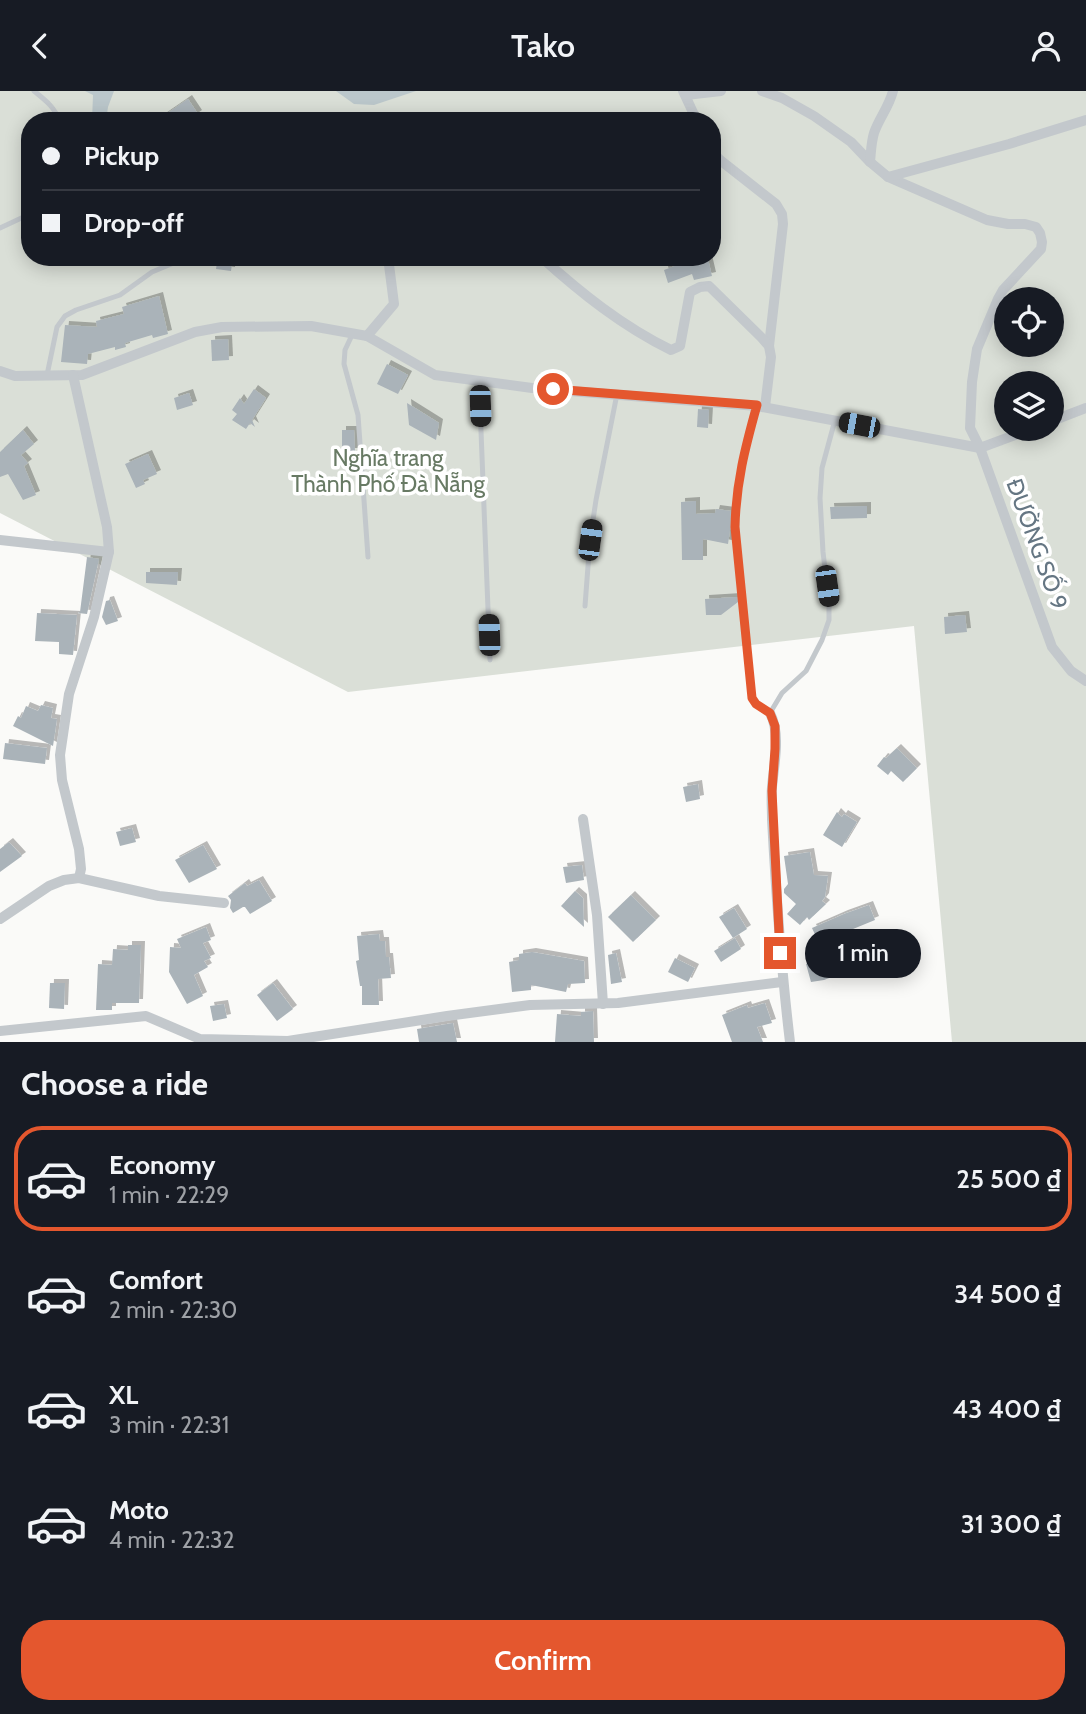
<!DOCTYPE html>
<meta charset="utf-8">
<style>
:root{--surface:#171b24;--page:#20242c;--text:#f1f3f6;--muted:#9ea1a6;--line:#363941;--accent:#e4572e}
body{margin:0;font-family:Cabin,sans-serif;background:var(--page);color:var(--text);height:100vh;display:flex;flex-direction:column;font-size:26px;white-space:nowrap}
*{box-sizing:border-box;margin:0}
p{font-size:23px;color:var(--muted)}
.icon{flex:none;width:38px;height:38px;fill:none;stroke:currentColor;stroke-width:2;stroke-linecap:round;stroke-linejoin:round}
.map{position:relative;height:951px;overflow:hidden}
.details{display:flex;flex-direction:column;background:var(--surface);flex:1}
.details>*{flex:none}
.top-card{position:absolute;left:21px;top:21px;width:700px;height:154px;border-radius:28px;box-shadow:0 4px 18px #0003;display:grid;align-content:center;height:154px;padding:0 21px;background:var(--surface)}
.buttons{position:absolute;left:994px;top:196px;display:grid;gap:14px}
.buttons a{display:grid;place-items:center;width:70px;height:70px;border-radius:50%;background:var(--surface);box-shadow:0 4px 18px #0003;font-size:35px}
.end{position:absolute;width:32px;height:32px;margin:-16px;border:9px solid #e4572e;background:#fff;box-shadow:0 0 0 4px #fff}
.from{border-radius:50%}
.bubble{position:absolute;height:49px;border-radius:24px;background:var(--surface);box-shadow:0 4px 18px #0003;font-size:23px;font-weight:600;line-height:49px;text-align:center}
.car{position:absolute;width:21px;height:42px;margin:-21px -10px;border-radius:9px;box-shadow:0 0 5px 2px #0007;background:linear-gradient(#222 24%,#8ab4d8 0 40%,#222 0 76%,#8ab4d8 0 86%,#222 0)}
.top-card b{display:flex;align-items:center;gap:24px;height:66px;font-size:26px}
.top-card b+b{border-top:2px solid var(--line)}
.top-card i{width:18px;height:18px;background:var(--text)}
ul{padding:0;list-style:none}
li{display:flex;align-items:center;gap:21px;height:105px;margin:0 14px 10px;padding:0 7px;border:4px solid transparent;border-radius:28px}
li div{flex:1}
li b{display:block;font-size:26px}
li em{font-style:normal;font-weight:600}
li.active{border-color:var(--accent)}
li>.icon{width:63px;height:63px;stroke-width:1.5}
h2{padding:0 21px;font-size:32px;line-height:84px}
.button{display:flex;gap:14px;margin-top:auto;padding:14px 21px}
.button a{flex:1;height:80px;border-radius:28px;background:var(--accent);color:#fff;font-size:28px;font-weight:600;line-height:80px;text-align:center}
header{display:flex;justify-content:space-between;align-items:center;height:91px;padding:0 21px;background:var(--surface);font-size:32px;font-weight:600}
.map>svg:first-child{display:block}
.green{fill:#dadfd7;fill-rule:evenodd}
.water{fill:#bbc7cb}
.building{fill:#aab3b9;filter:url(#shadow)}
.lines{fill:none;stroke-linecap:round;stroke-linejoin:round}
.service{stroke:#c3c8cc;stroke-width:5}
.minor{stroke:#c3c8cc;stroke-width:10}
.route{stroke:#e4572e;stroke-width:9}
.labels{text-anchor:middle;stroke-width:7;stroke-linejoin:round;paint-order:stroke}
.park-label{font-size:23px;fill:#687a64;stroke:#fff}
.street-label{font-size:23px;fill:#657683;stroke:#fff}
</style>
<header><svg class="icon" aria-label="back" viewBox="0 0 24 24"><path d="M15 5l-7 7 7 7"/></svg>Tako<svg class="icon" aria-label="person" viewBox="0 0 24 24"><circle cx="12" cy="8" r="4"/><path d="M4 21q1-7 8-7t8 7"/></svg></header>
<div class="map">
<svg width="1086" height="951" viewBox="0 0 1086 951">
<defs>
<filter id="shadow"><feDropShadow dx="4" dy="-4" stdDeviation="0" flood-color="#0004"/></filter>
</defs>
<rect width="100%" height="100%" fill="#fafaf8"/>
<path class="green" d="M0 0H1086V951H952L914 535 348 601 0 422ZM30 30H712V166H30ZM1006 208H1052V254H1006ZM1006 292H1052V338H1006Z"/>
<g class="water">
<path d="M85 0H114L108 16 106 30H92L93 4Z"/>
<path d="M336 0H416L374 14 354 13Z"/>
</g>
<g class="building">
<path d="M188 8 198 23 188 30H156Z"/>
<path d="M218 166H233L231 180 216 178Z"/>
<path d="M708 168 712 185 694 189 692 183 668 192 664 179 683 172V174Z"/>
<path d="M159 205 168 243 153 247 152 244 125 252 126 256 115 259V256L88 263 87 273 61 271 65 234 97 236 96 230 124 223 122 216Z"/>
<path d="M228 248 229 269 212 270 211 249Z"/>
<path d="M387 273 408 284 398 303 377 293Z"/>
<path d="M254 298 266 307 252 329 255 336 250 332 246 338 232 329 237 323 232 319 240 307 244 313Z"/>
<path d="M189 302 193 314 177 319 174 307Z"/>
<path d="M407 312 439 332 436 349 409 334Z"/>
<path d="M698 318 709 319 708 337 697 336Z"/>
<path d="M23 339 34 353 21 364 28 372 24 375 36 404 23 409 8 383 0 386V361Z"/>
<path d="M342 339H354L355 361H342Z"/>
<path d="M148 363 157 383 143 389 145 393 136 397 125 373Z"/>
<path d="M696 410V423L715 422 716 418 731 420 730 439 728 453 703 448V469H682L681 411Z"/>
<path d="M867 415V427L831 428 830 416Z"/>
<path d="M87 466 99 468 87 523 78 522 80 521Z"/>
<path d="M146 481H178L177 494 146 492Z"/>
<path d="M737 506 738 511 721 524H706L705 508Z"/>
<path d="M110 509 118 530 106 534 102 526 106 510Z"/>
<path d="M37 522 77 524 73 564 59 563V551L35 550Z"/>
<path d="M965 524 967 541 945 543 944 526Z"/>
<path d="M41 614 53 617 51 627 57 628 53 655 13 635 18 625 21 627 26 615 38 620Z"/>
<path d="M5 652 47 657 45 673 3 668Z"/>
<path d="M897 657 917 677 903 691 891 680 888 684 877 675 884 666 886 667Z"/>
<path d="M698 693 700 708 686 711 683 696Z"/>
<path d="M837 721 842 726 844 723 857 731 842 756 823 744Z"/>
<path d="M132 737 136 751 120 755 116 741Z"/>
<path d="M9 751 22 765 0 781V758Z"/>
<path d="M203 754 217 778 189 792 175 769Z"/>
<path d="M810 761 814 784 828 785 825 806 822 810 826 813 809 829 807 826 800 834 787 823 796 813 784 802V798L788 793 784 765Z"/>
<path d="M582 774 584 789 566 792 563 776Z"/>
<path d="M259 789 272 810 250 823 245 816H243L233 822 230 817 231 809 228 805 245 792 247 795Z"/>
<path d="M575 800 583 807 584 836 561 815Z"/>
<path d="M631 804 656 829 633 851 608 826Z"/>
<path d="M869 814 875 829 819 852 812 837 844 823Z"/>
<path d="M734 817 747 838 733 847 719 826Z"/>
<path d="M206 836 211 849 203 852 211 867 204 870 208 876 194 884 203 905 187 913 169 881 170 856 181 857 177 848Z"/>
<path d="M379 843 380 850H385L386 866H389L391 887 378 888 379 914H362V895H360L356 870 359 869 357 845Z"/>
<path d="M735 847 741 858 721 871 714 860Z"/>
<path d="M128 854H141L139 912H112V919H96L98 873 112 874 113 858 128 859Z"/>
<path d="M852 856 858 876 824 889 811 891 806 873 826 867 824 862Z"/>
<path d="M532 861 584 870 585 892 568 893 566 901 531 894V899L512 901 509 871 519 869V863Z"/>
<path d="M616 862 622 891 611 893 608 864Z"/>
<path d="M675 867 695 877 688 891 668 881Z"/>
<path d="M50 892H65L64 918 49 917Z"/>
<path d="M273 892 293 918 277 930 257 904Z"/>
<path d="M765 912 772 932 757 936 763 951H732L722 924 747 914 748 917Z"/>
<path d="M224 913 227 927 213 930 210 915Z"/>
<path d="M593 920 594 951H555L557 923 581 925V921Z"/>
<path d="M453 932 457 951H419L417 938Z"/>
</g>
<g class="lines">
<g class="service">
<path d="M34 0C44 8 56 17 59 30"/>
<path d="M0 137 30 123"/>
<path d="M353 242 345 259 344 273 358 324 368 466"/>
<path d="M47 284 57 236 65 225 76 219 120 204 152 181 188 166"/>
<path d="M479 289 490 569"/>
<path d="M757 315C746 356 736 393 735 436L753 607 756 613 770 622 782 602 806 580 822 549 829 529V512L823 461 820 407 822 377 835 329"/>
<path d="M585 515 590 449 596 409 617 303"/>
</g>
<g class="minor">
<path d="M683 0 697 30"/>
<path d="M762 0 782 7 814 25 851 51 870 71 888 86 987 129 1008 133H1025L1036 136 1040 142 1042 151 1041 158 1003 199 998 208 977 258 972 291 970 337 980 357 1052 556 1071 580 1086 590"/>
<path d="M686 4 721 0"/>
<path d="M712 60 720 69 776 113 782 123 783 133 769 255 771 266 765 316"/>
<path d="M870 71C871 62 871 52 874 42 879 27 889 16 893 0"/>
<path d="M888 86 1009 53 1086 29"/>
<path d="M541 166C581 202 622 235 671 259L680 255 690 201 700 196 709 195 761 246 769 255"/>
<path d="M367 245 394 213 388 166"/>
<path d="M0 280 15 285 82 284 195 241 222 236 311 235 367 245 435 284 532 297 757 315 980 357 1031 338"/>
<path d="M73 284 107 436 109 461 94 526 69 603 60 664 62 689 79 758 81 778 79 787"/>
<path d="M1052 330 1086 317"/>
<path d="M0 449 109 461"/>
<path d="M770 622C781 643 774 673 772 696 771 706 772 717 772 728 776 802 781 877 790 951"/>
<path d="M583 728 597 824 603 913"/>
<path d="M0 828 49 795 64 789 79 787 159 805 224 812"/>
<path d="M0 940 146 925 200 948 288 950 447 925 530 914 618 912 782 891"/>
</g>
</g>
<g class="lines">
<path class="route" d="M553 298 757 314C745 357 736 392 735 436L752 607 756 613 770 622 775 635V658L772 700 780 862"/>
</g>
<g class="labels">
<g class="park-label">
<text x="388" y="375">Nghĩa trang<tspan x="388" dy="26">Thành Phố Đà Nẵng</tspan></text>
</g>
<g class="street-label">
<text transform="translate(1037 453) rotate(70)" y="8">ĐƯỜNG SỐ 9</text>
</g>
</g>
</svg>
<div class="buttons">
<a><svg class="icon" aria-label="locate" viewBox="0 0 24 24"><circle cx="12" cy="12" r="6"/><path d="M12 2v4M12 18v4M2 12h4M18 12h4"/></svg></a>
<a><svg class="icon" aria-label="layers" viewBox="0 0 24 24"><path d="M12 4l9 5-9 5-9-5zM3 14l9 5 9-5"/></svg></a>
</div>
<i class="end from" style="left:553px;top:298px"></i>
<i class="end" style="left:780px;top:862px"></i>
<div class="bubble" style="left:805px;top:838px;width:116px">1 min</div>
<i class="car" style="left:480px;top:315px;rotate:178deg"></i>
<i class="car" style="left:859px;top:334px;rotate:281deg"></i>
<i class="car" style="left:590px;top:449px;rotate:8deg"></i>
<i class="car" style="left:827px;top:495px;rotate:172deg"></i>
<i class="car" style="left:489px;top:544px;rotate:358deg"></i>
<div class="top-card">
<b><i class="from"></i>Pickup</b>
<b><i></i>Drop-off</b>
</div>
</div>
<section class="details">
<h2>Choose a ride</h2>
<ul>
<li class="active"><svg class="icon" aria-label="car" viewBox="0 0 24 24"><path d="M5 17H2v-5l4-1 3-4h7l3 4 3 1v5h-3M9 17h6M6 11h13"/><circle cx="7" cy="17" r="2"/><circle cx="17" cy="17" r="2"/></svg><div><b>Economy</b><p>1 min · 22:29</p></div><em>25 500 ₫</em></li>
<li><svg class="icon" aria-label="car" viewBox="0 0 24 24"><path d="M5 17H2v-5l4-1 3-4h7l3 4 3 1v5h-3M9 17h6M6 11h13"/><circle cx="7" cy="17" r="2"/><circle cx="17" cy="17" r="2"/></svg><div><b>Comfort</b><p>2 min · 22:30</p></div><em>34 500 ₫</em></li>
<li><svg class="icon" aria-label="car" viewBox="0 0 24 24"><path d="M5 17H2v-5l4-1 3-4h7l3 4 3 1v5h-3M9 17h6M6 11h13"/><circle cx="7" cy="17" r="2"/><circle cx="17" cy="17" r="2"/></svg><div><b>XL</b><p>3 min · 22:31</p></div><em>43 400 ₫</em></li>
<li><svg class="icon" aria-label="car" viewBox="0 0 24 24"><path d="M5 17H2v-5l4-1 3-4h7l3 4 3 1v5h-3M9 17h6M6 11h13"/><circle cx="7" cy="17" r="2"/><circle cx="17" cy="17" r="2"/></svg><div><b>Moto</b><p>4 min · 22:32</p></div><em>31 300 ₫</em></li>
</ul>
<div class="button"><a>Confirm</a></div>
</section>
